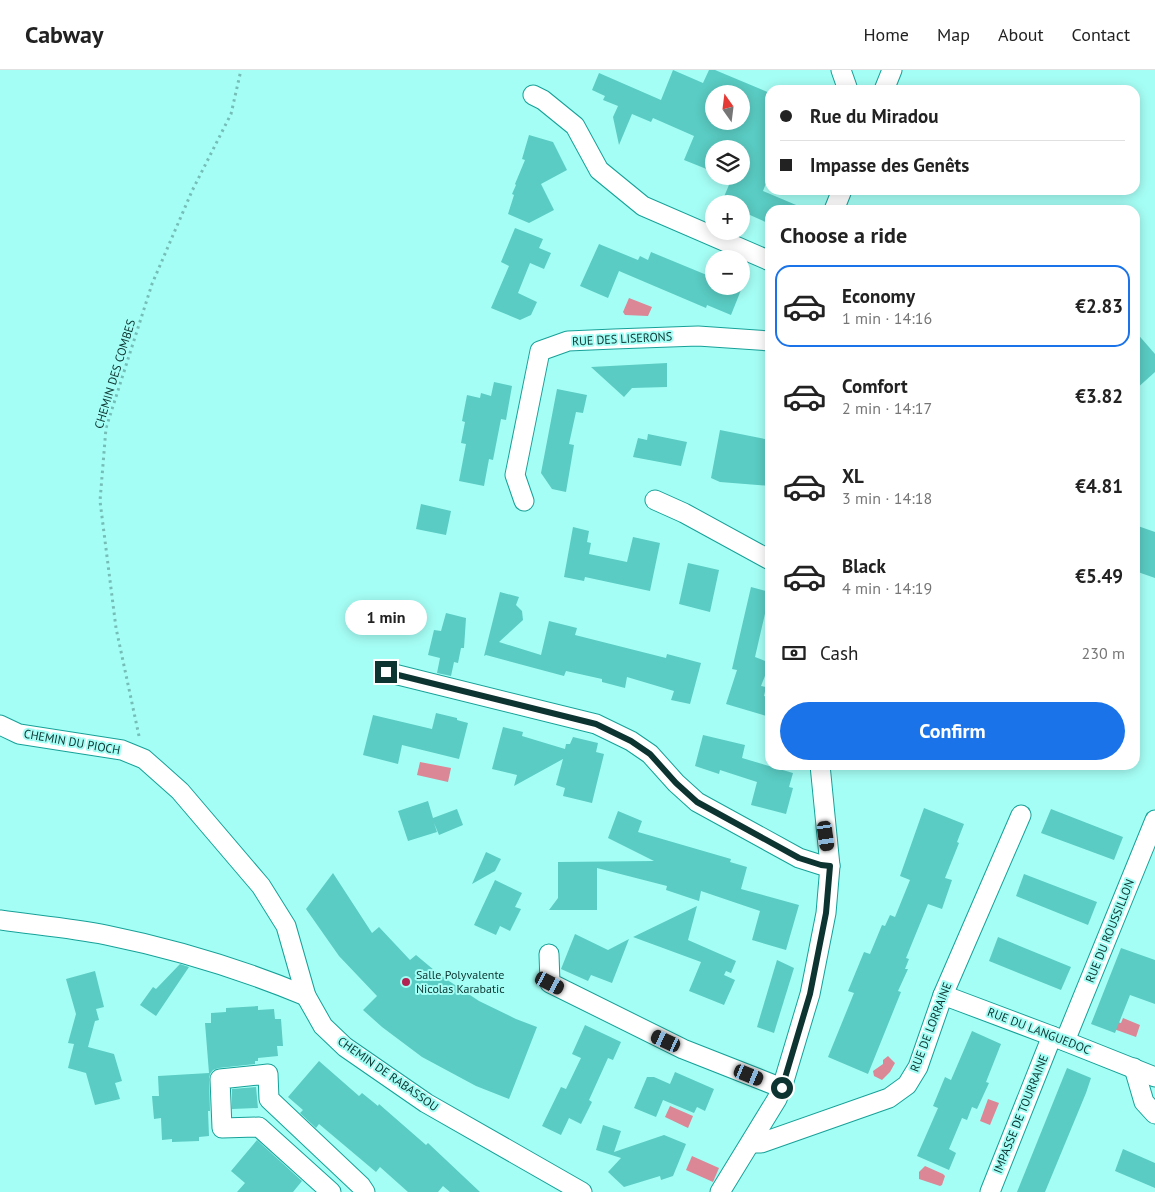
<!DOCTYPE html>
<meta charset="utf-8">
<style>
:root{--surface:#fff;--page:#f6f6f6;--text:#222;--muted:#767676;--line:#e0e0e0;--accent:#1a73e8}
body{margin:0;font-family:"PT Sans",sans-serif;background:var(--page);color:var(--text);height:100vh;display:flex;flex-direction:column;font-size:19px;white-space:nowrap}
*{box-sizing:border-box;margin:0}
p{font-size:16px;color:var(--muted)}
.icon{flex:none;width:28px;height:28px;fill:none;stroke:currentColor;stroke-width:2;stroke-linecap:round;stroke-linejoin:round}
.map{position:relative;flex:1;overflow:hidden}
.drawer{position:absolute;left:765px;top:135px;width:375px;height:565px;display:flex;flex-direction:column;background:var(--surface);border-radius:15px;box-shadow:0 2px 12px #0003}
.drawer>*{flex:none}
.guide{position:absolute;left:765px;top:15px;width:375px;height:110px;border-radius:15px;box-shadow:0 2px 12px #0003;display:grid;align-content:center;height:110px;padding:0 15px;background:var(--surface)}
.needle{width:32px;rotate:346deg}
.fabs{position:absolute;left:705px;top:15px;display:grid;gap:10px}
.fabs a{display:grid;place-items:center;width:45px;height:45px;border-radius:50%;background:var(--surface);box-shadow:0 2px 12px #0003;font-size:25px}
.end{position:absolute;width:22px;height:22px;margin:-11px;border:6px solid #0d3431;background:#fff;box-shadow:0 0 0 2px #fff}
.from{border-radius:50%}
.bubble{position:absolute;height:35px;border-radius:18px;background:var(--surface);box-shadow:0 2px 12px #0003;font-size:16px;font-weight:800;line-height:35px;text-align:center}
.car{position:absolute;width:15px;height:30px;margin:-15px -8px;border-radius:6px;box-shadow:0 0 4px 1px #0007;background:linear-gradient(#222 24%,#8ab4d8 0 40%,#222 0 76%,#8ab4d8 0 86%,#222 0)}
.guide b{display:flex;align-items:center;gap:18px;height:48px;font-size:19px}
.guide b+b{border-top:1px solid var(--line)}
.guide i{width:12px;height:12px;background:var(--text)}
ul{padding:0;list-style:none}
li{display:flex;align-items:center;gap:15px;height:82px;margin:0 10px 8px;padding:0 5px;border:2px solid transparent;border-radius:15px}
li div{flex:1}
li b{display:block;font-size:19px}
li em{font-style:normal;font-weight:800}
li.selected{border-color:var(--accent)}
li>.icon{width:45px;height:45px;stroke-width:1.5}
h2{padding:0 15px;font-size:22px;line-height:60px}
.pay{display:flex;align-items:center;gap:12px;height:55px;padding:0 15px;font-size:19px}
.pay p{margin-inline-start:auto}
.cta{display:flex;gap:10px;margin-top:auto;padding:10px 15px}
.cta a{flex:1;height:58px;border-radius:30px;background:var(--accent);color:#fff;font-size:20px;font-weight:800;line-height:58px;text-align:center}
header{display:flex;align-items:center;gap:30px;box-sizing:border-box;height:70px;padding:0 25px;background:var(--surface);border-bottom:1px solid var(--line)}
header strong{font-size:24px}
nav{display:flex;gap:28px;margin-inline-start:auto;font-size:18px}
.map>svg:first-child{display:block}
.water{fill:#db8796}
.building{fill:#5accc3;fill-rule:evenodd}
.lines{fill:none;stroke-linecap:round;stroke-linejoin:round}
.minor-casing{stroke:#16a198;stroke-width:21}
.path{stroke:#75beb7;stroke-width:3;stroke-dasharray:2.5 4;stroke-linecap:butt}
.minor{stroke:#fff;stroke-width:19}
.route{stroke:#0d3431;stroke-width:6}
.poi-dot{fill:#b32352;stroke:#a5fef5;stroke-width:2}
.labels{text-anchor:middle;stroke-width:4;stroke-linejoin:round;paint-order:stroke}
.street-label{font-size:12px;fill:#0d3431;stroke:#a5fef5}
.poi-label{font-size:12px;fill:#0d3431;stroke:#a5fef5;text-anchor:start}
</style>
<header>
<strong>Cabway</strong>
<nav><a>Home</a><a>Map</a><a>About</a><a>Contact</a></nav>
</header>
<div class="map">
<svg width="1155" height="1122" viewBox="0 0 1155 1122">
<rect width="100%" height="100%" fill="#a5fef5"/>
<g class="water">
<path d="M629 228 652 237 648 246 625 245 623 242Z"/>
<path d="M420 692 451 698 448 712 417 705Z"/>
<path d="M1123 948 1140 955 1136 967 1111 958 1114 951 1121 953Z"/>
<path d="M888 986 895 993 890 1002 882 1010 874 1006 873 1001 883 994V990Z"/>
<path d="M988 1029 999 1033 990 1055 980 1051Z"/>
<path d="M670 1036 693 1046 688 1058 665 1047Z"/>
<path d="M692 1086 719 1098 713 1112 686 1100Z"/>
<path d="M925 1096 943 1104 945 1106 942 1115 940 1116 919 1109V1102Z"/>
</g>
<g class="building">
<path d="M673 0 703 13 709 0H715L770 23V103L763 121 808 140H770V154L741 141V134H721L731 110 723 106H741V79H714V102L684 90 694 66 653 48 651 52 632 44 619 75 613 47 618 36 603 30 605 26 592 20 599 3 661 30ZM714 24H741V51H714Z"/>
<path d="M529 65 553 72 567 100 541 114 554 140 529 153 508 144 514 125 512 124 516 115 515 114 525 90 522 89Z"/>
<path d="M515 158 543 169 539 178 551 183 544 199 530 193 518 223 537 232 531 245 520 250 491 238 509 196 501 192Z"/>
<path d="M599 174 638 190 640 186 648 190 651 182 714 208V216H732L741 220 731 245 707 235 706 238 619 201 608 228 580 216Z"/>
<path d="M1135 261 1155 284V302L1135 320Z"/>
<path d="M667 293V317L632 318 624 327 591 297Z"/>
<path d="M494 312 512 316 506 350 501 349 493 390 489 389 484 416 459 411 466 374 461 373 465 352 462 351 467 325 480 328 481 323 491 326Z"/>
<path d="M557 319 587 325 583 343 576 342 569 374 574 375 566 422 552 419 541 403Z"/>
<path d="M720 360 770 370V416L720 412 711 408Z"/>
<path d="M648 364 687 372 681 396 633 387 638 368 647 370Z"/>
<path d="M421 434 451 441 446 465 416 459Z"/>
<path d="M1135 455 1155 462V508L1135 501Z"/>
<path d="M573 457 589 461 587 472 591 473 589 484 627 492 633 467 660 473 650 521 585 507 584 511 564 507Z"/>
<path d="M688 493 719 500 710 542 679 534Z"/>
<path d="M751 517 770 522 755 587 770 593 761 616 766 617 764 626 770 628V647L726 634 737 600 732 599Z"/>
<path d="M500 522 519 527 516 535 522 541 523 550 499 572 541 585 549 551 577 558 575 565 666 588 667 584 701 593 690 634 671 630 674 621 627 607 625 618 602 612V609L566 601 564 606 486 585 484 586Z"/>
<path d="M446 543 466 548 464 578H461L458 593 454 592 451 606 437 603 440 588 428 585 434 560 441 561Z"/>
<path d="M436 643 457 648V650L468 653 459 689 402 675 398 694 363 685 373 645 432 659Z"/>
<path d="M503 657 523 662 522 666 565 679 566 674H570L573 667 598 673 596 682 604 684 592 733 563 726 565 718 556 715 563 689 514 716 517 705 492 699Z"/>
<path d="M703 665 745 675 742 688 793 703 789 717 793 718 786 744 751 735 757 712 720 700 719 704 695 696Z"/>
<path d="M428 731 433 748 457 739 463 755 439 765 434 753 437 762 408 771 398 741Z"/>
<path d="M924 738 964 754 957 772 959 773 945 808 952 810 942 839 928 834 906 888 909 889 905 899H908L898 921 901 922 868 1004 828 987 854 923 848 921 864 882 870 884 882 855 885 856 890 845 895 847 910 810 900 806Z"/>
<path d="M1051 739 1123 767 1114 790 1041 763Z"/>
<path d="M618 741 642 751 638 762 731 789 730 792 747 797 741 819 799 835 786 880 752 870 760 841 701 821 699 831 666 820 667 816 597 798V840H549L558 828V792L654 791 608 768Z"/>
<path d="M486 782 501 789 495 801 472 814Z"/>
<path d="M333 803 372 863 379 857 410 890 416 885 440 905 479 931 516 949 537 957 509 1029 476 1016 422 987 382 957 363 940 377 926 339 886 306 839Z"/>
<path d="M1024 804 1097 832 1088 855 1016 826Z"/>
<path d="M495 810 522 823 515 837 521 839 510 861 500 856 496 865 474 855Z"/>
<path d="M697 836 688 870 736 891 731 903 726 901 724 905 735 910 724 935 689 921 701 892 633 867Z"/>
<path d="M575 864 608 880 629 869 612 913 591 905 588 911 561 899Z"/>
<path d="M998 867 1071 897 1061 920 989 891Z"/>
<path d="M1121 878 1155 890V934L1130 925 1115 963 1091 954Z"/>
<path d="M777 890 794 898 774 963 757 957Z"/>
<path d="M180 894 189 897 156 946 140 935 153 917 156 919Z"/>
<path d="M95 901 104 937 96 939 99 950 95 951 88 977 114 984 122 1011 115 1013 120 1029 95 1035 86 1003 68 998 74 974 68 973 76 944 66 909Z"/>
<path d="M258 936V940L274 939 275 949H281L283 976H277L278 986 258 988V991H255V994L219 998 213 1000 210 1004 209 1009 210 1041H208L209 1066 199 1067V1071L172 1072V1069L162 1070 161 1048 154 1049 152 1026H159L158 1006 209 1003 205 953H211V943L226 942V938Z"/>
<path d="M585 955 621 972 613 990 608 988 589 1030 592 1032 581 1054 569 1048 561 1065 542 1056 561 1017 566 1019 581 988 572 984Z"/>
<path d="M972 961 1001 974 986 1012 989 1013 977 1039 972 1037 967 1050 962 1048 949 1079 956 1083 949 1100 917 1086 938 1038 933 1036 945 1007 951 1010Z"/>
<path d="M319 991 359 1026 362 1023 378 1036 379 1034 426 1075 428 1073 480 1122H450L443 1116 438 1122H408L380 1097 376 1102 319 1054 316 1058 300 1043 303 1040 288 1027Z"/>
<path d="M1067 998 1091 1008 1086 1023 1045 1122H1017Z"/>
<path d="M675 1002 714 1019 705 1041 697 1037 694 1043 663 1030 656 1047 634 1038 647 1007H654L670 1014Z"/>
<path d="M256 1017 258 1038 232 1039V1019Z"/>
<path d="M603 1055 621 1061 614 1082 664 1065 686 1074 673 1106 661 1110 660 1106 624 1117 608 1102 621 1088 596 1080Z"/>
<path d="M257 1070 302 1111 293 1122H237L245 1113 231 1101Z"/>
<path d="M1123 1079 1155 1093V1118L1115 1101Z"/>
</g>
<g class="lines">
<defs>
<g id="minor">
<path d="M841 0 848 20"/>
<path d="M884 20 892 0"/>
<path d="M533 25 543 30 575 56 599 100 643 136 770 191"/>
<path d="M834 140 842 120"/>
<path d="M655 430 684 443 770 490"/>
<path d="M524 431 515 405 540 281 568 271 614 269 698 266 770 271"/>
<path d="M386 602 596 654 631 671 650 684 676 713 697 732 799 788 821 795 830 796"/>
<path d="M0 655 19 664 122 680 144 689 180 721 261 816 286 856 306 926 323 956 345 977 426 1033 582 1122"/>
<path d="M0 850C35 855 71 858 106 865 175 879 241 899 306 926"/>
<path d="M549 884 550 913 683 979 782 1018"/>
<path d="M943 925 1052 966 1155 1007"/>
<path d="M1065 971 1155 750"/>
<path d="M1134 998 1144 1032 1155 1044"/>
<path d="M751 1073H761L889 1028 907 1015 918 997 943 925 1021 745"/>
<path d="M331 1122 259 1057 222 1058 220 1009 268 1004 269 1029 361 1116 365 1122"/>
<path d="M720 1122 777 1029 784 1011 810 924 826 843 830 796 820 695"/>
<path d="M990 1122 1052 966"/>
</g>
</defs>
<use href="#minor" class="minor-casing"/>
<path class="path" d="M139 666 116 558 100 431 106 358 152 214 192 121 231 44 241 0"/>
<use href="#minor" class="minor"/>
</g>
<g class="lines">
<path class="route" d="M386 602 596 654 631 671 650 684 676 713 697 732 799 788 821 795 830 796 826 843 810 924 782 1018"/>
</g>
<circle class="poi-dot" cx="406" cy="912" r="5"/>
<g class="labels">
<g class="street-label">
<text transform="translate(622 269) rotate(-3)" y="4">RUE DES LISERONS</text>
<text transform="translate(115 304) rotate(-73)" y="4">CHEMIN DES COMBES</text>
<text transform="translate(72 672) rotate(10)" y="4">CHEMIN DU PIOCH</text>
<text transform="translate(1110 861) rotate(-68)" y="4">RUE DU ROUSSILLON</text>
<text transform="translate(931 957) rotate(-69)" y="4">RUE DE LORRAINE</text>
<text transform="translate(1039 961) rotate(21)" y="4">RUE DU LANGUEDOC</text>
<text transform="translate(388 1004) rotate(35)" y="4">CHEMIN DE RABASSOU</text>
<text transform="translate(1021 1044) rotate(-68)" y="4">IMPASSE DE TOURRAINE</text>
</g>
<g class="poi-label">
<text x="416" y="909">Salle Polyvalente<tspan x="416" dy="14">Nicolas Karabatic</tspan></text>
</g>
</g>
</svg>
<div class="fabs">
<a><svg class="needle" viewBox="-14 -14 28 28"><path d="M0-13l5 13h-10z" fill="#e53935"/><path d="M0 13l5-13h-10z" fill="#767676"/></svg></a>
<a><svg class="icon" aria-label="layers" viewBox="0 0 24 24"><path d="M12 4l9 5-9 5-9-5zM3 14l9 5 9-5"/></svg></a>
<a>+</a>
<a>−</a>
</div>
<i class="end from" style="left:782px;top:1018px"></i>
<i class="end" style="left:386px;top:602px"></i>
<div class="bubble" style="left:345px;top:530px;width:82px">1 min</div>
<i class="car" style="left:826px;top:766px;rotate:172deg"></i>
<i class="car" style="left:550px;top:913px;rotate:117deg"></i>
<i class="car" style="left:666px;top:971px;rotate:295deg"></i>
<i class="car" style="left:749px;top:1005px;rotate:112deg"></i>
<div class="guide">
<b><i class="from"></i>Rue du Miradou</b>
<b><i></i>Impasse des Genêts</b>
</div>
<section class="drawer">
<h2>Choose a ride</h2>
<ul>
<li class="selected"><svg class="icon" aria-label="car" viewBox="0 0 24 24"><path d="M5 17H2v-5l4-1 3-4h7l3 4 3 1v5h-3M9 17h6M6 11h13"/><circle cx="7" cy="17" r="2"/><circle cx="17" cy="17" r="2"/></svg><div><b>Economy</b><p>1 min · 14:16</p></div><em>€2.83</em></li>
<li><svg class="icon" aria-label="car" viewBox="0 0 24 24"><path d="M5 17H2v-5l4-1 3-4h7l3 4 3 1v5h-3M9 17h6M6 11h13"/><circle cx="7" cy="17" r="2"/><circle cx="17" cy="17" r="2"/></svg><div><b>Comfort</b><p>2 min · 14:17</p></div><em>€3.82</em></li>
<li><svg class="icon" aria-label="car" viewBox="0 0 24 24"><path d="M5 17H2v-5l4-1 3-4h7l3 4 3 1v5h-3M9 17h6M6 11h13"/><circle cx="7" cy="17" r="2"/><circle cx="17" cy="17" r="2"/></svg><div><b>XL</b><p>3 min · 14:18</p></div><em>€4.81</em></li>
<li><svg class="icon" aria-label="car" viewBox="0 0 24 24"><path d="M5 17H2v-5l4-1 3-4h7l3 4 3 1v5h-3M9 17h6M6 11h13"/><circle cx="7" cy="17" r="2"/><circle cx="17" cy="17" r="2"/></svg><div><b>Black</b><p>4 min · 14:19</p></div><em>€5.49</em></li>
</ul>
<div class="pay"><svg class="icon" aria-label="cash" viewBox="0 0 24 24"><path d="M3 7h18v10H3z"/><circle cx="12" cy="12" r="2"/></svg>Cash<p>230 m</p></div>
<div class="cta"><a>Confirm</a></div>
</section>
</div>
